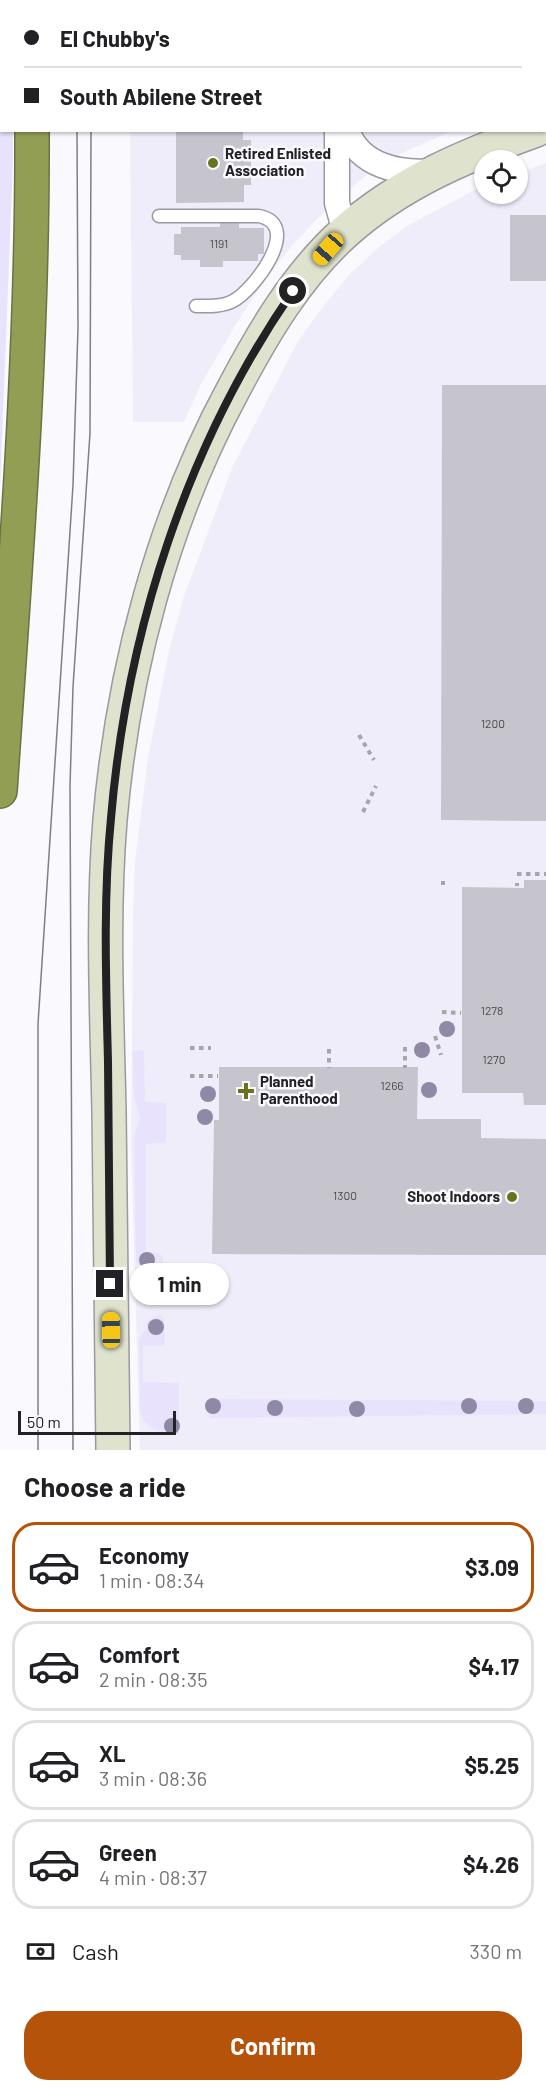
<!DOCTYPE html>
<meta charset="utf-8">
<style>
:root{--surface:#fff;--page:#f6f6f6;--text:#202124;--muted:#757577;--line:#e0e0e0;--accent:#b45309}
body{margin:0;font-family:Barlow,sans-serif;background:var(--page);color:var(--text);height:100vh;display:flex;flex-direction:column;font-size:22px;white-space:nowrap}
*{box-sizing:border-box;margin:0}
p{font-size:20px;color:var(--muted)}
.icon{flex:none;width:33px;height:33px;fill:none;stroke:currentColor;stroke-width:2;stroke-linecap:round;stroke-linejoin:round}
.map{position:relative;height:1450px;overflow:hidden}
.drawer{display:flex;flex-direction:column;background:var(--surface);flex:1}
.drawer>*{flex:none}
.guide{position:absolute;left:0px;top:0px;width:546px;height:132px;box-shadow:0 2px 4px #0004;display:grid;align-content:center;height:132px;padding:0 24px;background:var(--surface)}
.tools{position:absolute;left:474px;top:150px;display:grid;gap:12px}
.tools a{display:grid;place-items:center;width:54px;height:54px;border-radius:50%;background:var(--surface);box-shadow:0 2px 4px #0004;font-size:30px}
.scale{position:absolute;left:18px;bottom:15px;width:158px;box-sizing:border-box;padding-left:6px;border:3px solid #222124;border-top:0;font-size:16px;line-height:21px;white-space:nowrap;color:#222124;-webkit-text-stroke:4px #faf9fe;paint-order:stroke}
.end{position:absolute;width:27px;height:27px;margin:-14px;border:8px solid #222124;background:#fff;box-shadow:0 0 0 3px #fff}
.from{border-radius:50%}
.bubble{position:absolute;height:42px;border-radius:21px;background:var(--surface);box-shadow:0 2px 4px #0004;font-size:20px;font-weight:700;line-height:42px;text-align:center}
.car{position:absolute;width:18px;height:36px;margin:-18px -9px;border-radius:8px;box-shadow:0 0 4px 2px #0007;background:linear-gradient(#f5c518 24%,#345 0 40%,#f5c518 0 76%,#345 0 86%,#f5c518 0)}
.guide b{display:flex;align-items:center;gap:21px;height:57px;font-size:22px}
.guide b+b{border-top:2px solid var(--line)}
.guide i{width:15px;height:15px;background:var(--text)}
ul{padding:0;list-style:none}
li{display:flex;align-items:center;gap:18px;height:90px;margin:0 12px 9px;padding:0 12px;border:3px solid var(--line);border-radius:24px}
li div{flex:1}
li b{display:block;font-size:22px}
li em{font-style:normal;font-weight:700}
li.active{border-color:var(--accent)}
li>.icon{width:54px;height:54px;stroke-width:1.5}
h2{padding:0 24px;font-size:27px;line-height:72px}
.pay{display:flex;align-items:center;gap:15px;height:66px;padding:0 24px;font-size:22px}
.pay p{margin-inline-start:auto}
.cta{display:flex;gap:12px;margin-top:auto;padding:12px 24px}
.cta a{flex:1;height:69px;border-radius:24px;background:var(--accent);color:#fff;font-size:24px;font-weight:700;line-height:69px;text-align:center}
.map>svg:first-child{display:block}
.built{fill:#f0edfa}
.green{fill:#e8e2fd}
.building{fill:#c6c4cc}
.lines{fill:none;stroke-linecap:round;stroke-linejoin:round}
.lane-casing{stroke:#9a99a0;stroke-width:15}
.street-casing{stroke:#9a99a0;stroke-width:27}
.secondary-casing{stroke:#9a99a0;stroke-width:36}
.highway-casing{stroke:#6b7244;stroke-width:36}
.path{stroke:#a6a5a9;stroke-width:4;stroke-dasharray:4.5 4.5;stroke-linecap:butt}
.lane{stroke:#fff;stroke-width:12}
.street{stroke:#fff;stroke-width:24}
.secondary{stroke:#dfe2cc;stroke-width:33}
.highway{stroke:#939e55;stroke-width:33}
.tram{stroke:#807f83;stroke-width:1.5}
.tree{fill:#9089a5}
.route{stroke:#222124;stroke-width:8}
.poi-dot{fill:#69731d;stroke:#faf9fe;stroke-width:2}
.labels{text-anchor:middle;stroke-width:5;stroke-linejoin:round;paint-order:stroke}
.number-label{font-size:12px;fill:#4b4a4e}
.poi-label{font-size:15px;font-weight:bold;fill:#222124;stroke:#faf9fe;text-anchor:start}
</style>
<div class="map">
<svg width="546" height="1450" viewBox="0 0 546 1450">
<rect width="100%" height="100%" fill="#faf9fe"/>
<g class="built">
<path d="M130 0H546V97L544 2Z"/>
<path d="M130 131H452L400 154 364 177 318 218 292 246 268 275 238 321 201 384 184 422H133Z"/>
<path d="M546 163V1450H140L131 1144 133 911 135 862 148 758 169 650 183 599 232 468 298 341 322 308 349 275 379 247 407 226 484 185V194H518V173Z"/>
</g>
<g class="green">
<path d="M0 0 8 1 2 2V130L13 131V160L0 488Z"/>
<path d="M141 1050 144 1052 145 1102 166 1103V1142L146 1144V1252L159 1253 163 1257V1269C154 1274 142 1269 136 1262L134 1137 140 1118 134 1095 133 1051Z"/>
<path d="M156 1316 161 1315 164 1319 165 1343 163 1346H143V1382L179 1383V1434C161 1434 145 1430 140 1411L139 1339 146 1329V1322Z"/>
<path d="M210 1399 546 1401V1414L210 1418Z"/>
</g>
<g class="building">
<path d="M176 130H243V140H251V185H244V202L176 203Z"/>
<rect x="510" y="215" width="36" height="66"/>
<path d="M220 222H239V228H264V254H258V261H223V267H200V260H181V255H174V234H181V227H220Z"/>
<path d="M442 385H546V821L441 820Z"/>
<path d="M524 880H546V1105H524L523 1093H462V887L524 888Z"/>
<path d="M219 1067H418L417 1119H481V1138L546 1139V1255L212 1254 214 1120H219Z"/>
</g>
<g class="lines">
<defs>
<path id="lane" d="M159 216H259C304 225 253 291 233 301 222 307 208 306 196 306"/>
<g id="street">
<path d="M342 2V0"/>
<path d="M337 130V203L345 232"/>
<path d="M347 130C359 167 401 174 434 171"/>
</g>
<path id="secondary" d="M113 1450C111 1337 111 1225 109 1112 107 1015 102 917 110 820 123 672 162 521 233 390 263 333 297 275 345 232 401 182 467 155 536 130"/>
<g id="highway">
<path d="M37 2 38 0"/>
<path d="M0 791C15 571 33 351 32 130"/>
</g>
</defs>
<use href="#lane" class="lane-casing"/>
<use href="#street" class="street-casing"/>
<use href="#secondary" class="secondary-casing"/>
<use href="#highway" class="highway-casing"/>
<g class="path">
<path d="M359 735 374 760"/>
<path d="M363 812 376 786"/>
<path d="M517 874H546"/>
<path d="M517 883V886"/>
<path d="M443 885V881"/>
<path d="M442 1012 461 1013"/>
<path d="M435 1036 441 1055"/>
<path d="M405 1047V1068"/>
<path d="M190 1048H211"/>
<path d="M329 1049V1068"/>
<path d="M190 1076H218"/>
</g>
<use href="#lane" class="lane"/>
<use href="#street" class="street"/>
<use href="#secondary" class="secondary"/>
<use href="#highway" class="highway"/>
<g class="tram">
<path d="M77 0V2"/>
<path d="M91 0V2"/>
<path d="M38 1450V1024L73 485 78 328 77 130"/>
<path d="M73 1450 70 786 73 687 90 433 91 130"/>
</g>
</g>
<g class="tree">
<circle cx="447" cy="1029" r="8"/>
<circle cx="422" cy="1050" r="8"/>
<circle cx="429" cy="1090" r="8"/>
<circle cx="208" cy="1094" r="8"/>
<circle cx="205" cy="1117" r="8"/>
<circle cx="147" cy="1260" r="8"/>
<circle cx="156" cy="1327" r="8"/>
<circle cx="213" cy="1406" r="8"/>
<circle cx="469" cy="1406" r="8"/>
<circle cx="526" cy="1406" r="8"/>
<circle cx="275" cy="1408" r="8"/>
<circle cx="357" cy="1409" r="8"/>
<circle cx="172" cy="1426" r="8"/>
</g>
<g class="lines">
<path class="route" d="M110 1284C110 1210 109 1136 108 1062 106 981 103 899 111 818 127 631 186 446 293 291"/>
</g>
<g class="poi-dot">
<circle cx="213" cy="163" r="6"/>
<path d="M243 1082h6v6h6v6h-6v6h-6v-6h-6v-6h6z"/>
<circle cx="512" cy="1197" r="6"/>
</g>
<g class="labels">
<g class="number-label">
<text x="219" y="248">1191</text>
<text x="493" y="728">1200</text>
<text x="492" y="1015">1278</text>
<text x="494" y="1064">1270</text>
<text x="392" y="1090">1266</text>
<text x="345" y="1200">1300</text>
</g>
<g class="poi-label">
<text x="225" y="159">Retired Enlisted<tspan x="225" dy="17">Association</tspan></text>
<text x="260" y="1087">Planned<tspan x="260" dy="17">Parenthood</tspan></text>
<text x="500" y="1202" text-anchor="end">Shoot Indoors</text>
</g>
</g>
</svg>
<div class="tools">
<a><svg class="icon" aria-label="locate" viewBox="0 0 24 24"><circle cx="12" cy="12" r="6"/><path d="M12 2v4M12 18v4M2 12h4M18 12h4"/></svg></a>
</div>
<div class="scale">50 m</div>
<i class="end from" style="left:293px;top:291px"></i>
<i class="end" style="left:110px;top:1284px"></i>
<div class="bubble" style="left:130px;top:1263px;width:99px">1 min</div>
<i class="car" style="left:328px;top:249px;rotate:221deg"></i>
<i class="car" style="left:111px;top:1330px;rotate:359deg"></i>
<div class="guide">
<b><i class="from"></i>El Chubby's</b>
<b><i></i>South Abilene Street</b>
</div>
</div>
<section class="drawer">
<h2>Choose a ride</h2>
<ul>
<li class="active"><svg class="icon" aria-label="car" viewBox="0 0 24 24"><path d="M5 17H2v-5l4-1 3-4h7l3 4 3 1v5h-3M9 17h6M6 11h13"/><circle cx="7" cy="17" r="2"/><circle cx="17" cy="17" r="2"/></svg><div><b>Economy</b><p>1 min · 08:34</p></div><em>$3.09</em></li>
<li><svg class="icon" aria-label="car" viewBox="0 0 24 24"><path d="M5 17H2v-5l4-1 3-4h7l3 4 3 1v5h-3M9 17h6M6 11h13"/><circle cx="7" cy="17" r="2"/><circle cx="17" cy="17" r="2"/></svg><div><b>Comfort</b><p>2 min · 08:35</p></div><em>$4.17</em></li>
<li><svg class="icon" aria-label="car" viewBox="0 0 24 24"><path d="M5 17H2v-5l4-1 3-4h7l3 4 3 1v5h-3M9 17h6M6 11h13"/><circle cx="7" cy="17" r="2"/><circle cx="17" cy="17" r="2"/></svg><div><b>XL</b><p>3 min · 08:36</p></div><em>$5.25</em></li>
<li><svg class="icon" aria-label="car" viewBox="0 0 24 24"><path d="M5 17H2v-5l4-1 3-4h7l3 4 3 1v5h-3M9 17h6M6 11h13"/><circle cx="7" cy="17" r="2"/><circle cx="17" cy="17" r="2"/></svg><div><b>Green</b><p>4 min · 08:37</p></div><em>$4.26</em></li>
</ul>
<div class="pay"><svg class="icon" aria-label="cash" viewBox="0 0 24 24"><path d="M3 7h18v10H3z"/><circle cx="12" cy="12" r="2"/></svg>Cash<p>330 m</p></div>
<div class="cta"><a>Confirm</a></div>
</section>
